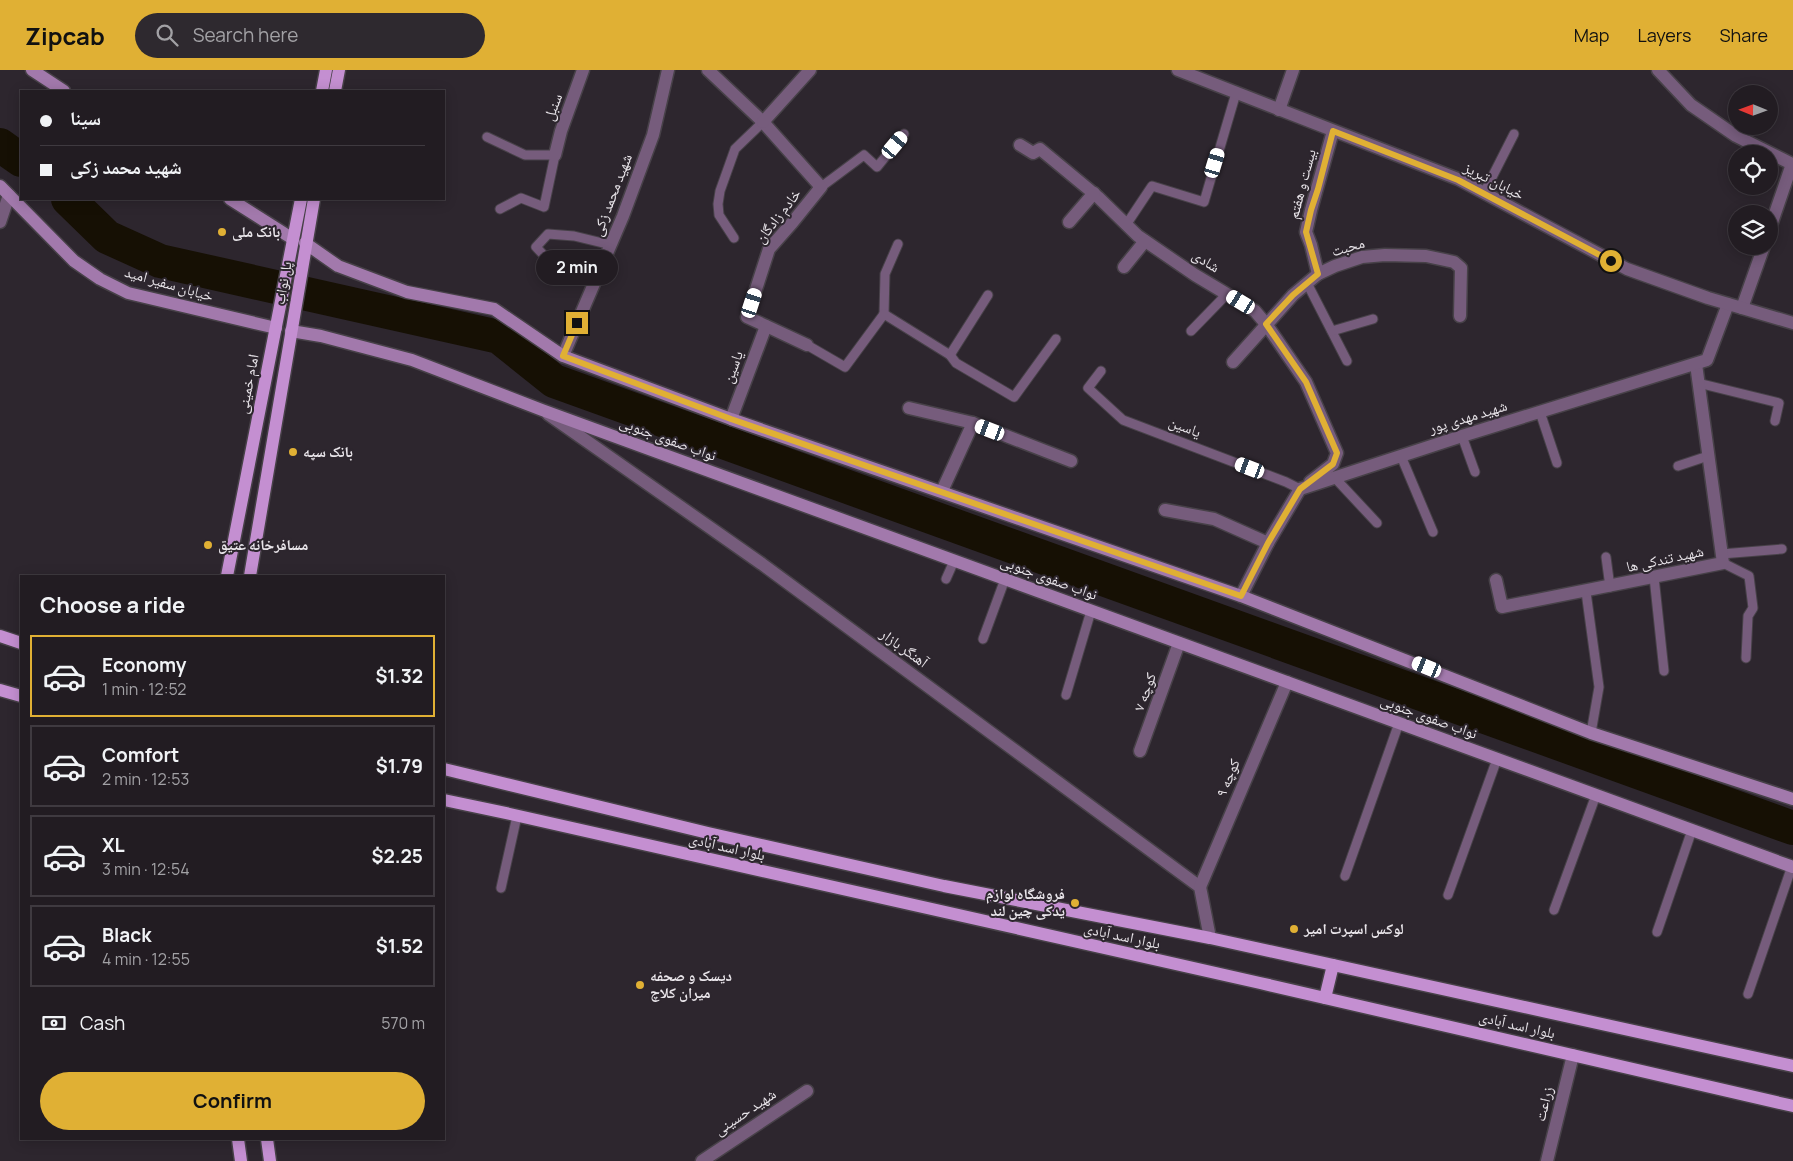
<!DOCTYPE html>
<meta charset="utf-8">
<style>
:root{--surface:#221c22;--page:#2e292f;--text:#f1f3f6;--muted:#a2a1a5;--line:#3f3a40;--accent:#e0b034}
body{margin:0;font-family:Manrope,"Noto Naskh Arabic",sans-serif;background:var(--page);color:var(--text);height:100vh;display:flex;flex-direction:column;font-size:19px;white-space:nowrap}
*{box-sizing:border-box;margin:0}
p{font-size:16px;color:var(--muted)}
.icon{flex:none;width:28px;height:28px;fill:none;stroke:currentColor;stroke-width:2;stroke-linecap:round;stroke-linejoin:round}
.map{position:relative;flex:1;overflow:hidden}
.panel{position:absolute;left:20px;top:505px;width:425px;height:565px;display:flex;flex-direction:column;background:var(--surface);border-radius:0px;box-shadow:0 2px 12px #0003,0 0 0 1px var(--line)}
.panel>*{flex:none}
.banner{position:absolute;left:20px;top:20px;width:425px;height:110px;border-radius:0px;box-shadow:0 2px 12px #0003,0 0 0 1px var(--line);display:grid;align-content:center;height:110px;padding:0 20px;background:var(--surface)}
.needle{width:32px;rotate:271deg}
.buttons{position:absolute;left:1728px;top:15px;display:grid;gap:10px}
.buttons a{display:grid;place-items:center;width:50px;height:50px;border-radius:50%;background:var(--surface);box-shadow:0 2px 12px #0003,0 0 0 1px var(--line);font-size:25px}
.end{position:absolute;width:22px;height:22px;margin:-11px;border:6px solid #e0b034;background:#111;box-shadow:0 0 0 2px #111}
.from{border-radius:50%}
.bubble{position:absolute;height:35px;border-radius:18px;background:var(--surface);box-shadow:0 2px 12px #0003,0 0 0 1px var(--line);font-size:16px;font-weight:700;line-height:35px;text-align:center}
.car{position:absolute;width:15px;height:30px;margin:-15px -8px;border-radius:6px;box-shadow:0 0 4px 1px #0007;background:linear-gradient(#fff 24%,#345 0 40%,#fff 0 76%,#345 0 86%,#fff 0)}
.banner b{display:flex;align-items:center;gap:18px;height:48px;font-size:19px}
.banner b+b{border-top:1px solid var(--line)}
.banner i{width:12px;height:12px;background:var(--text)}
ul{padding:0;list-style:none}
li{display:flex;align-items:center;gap:15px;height:82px;margin:0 10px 8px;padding:0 10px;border:2px solid var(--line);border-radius:0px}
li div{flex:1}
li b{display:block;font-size:19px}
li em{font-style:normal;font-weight:700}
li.on{border-color:var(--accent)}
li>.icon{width:45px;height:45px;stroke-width:1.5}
h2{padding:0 20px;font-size:22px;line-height:60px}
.pay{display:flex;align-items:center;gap:12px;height:55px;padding:0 20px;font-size:19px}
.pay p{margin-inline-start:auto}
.button{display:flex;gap:10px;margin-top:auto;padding:10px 20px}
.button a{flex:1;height:58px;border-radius:30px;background:var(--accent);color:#111;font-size:20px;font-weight:700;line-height:58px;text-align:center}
header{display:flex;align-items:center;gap:30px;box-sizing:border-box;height:70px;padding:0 25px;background:var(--accent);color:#111}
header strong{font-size:24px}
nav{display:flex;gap:28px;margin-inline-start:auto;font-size:18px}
.search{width:350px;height:45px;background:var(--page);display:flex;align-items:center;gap:12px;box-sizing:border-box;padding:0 18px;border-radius:28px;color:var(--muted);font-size:19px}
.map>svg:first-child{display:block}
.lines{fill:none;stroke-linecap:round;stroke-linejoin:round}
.river{stroke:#161004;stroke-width:34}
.service-casing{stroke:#474148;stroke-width:11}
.minor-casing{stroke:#474148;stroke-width:15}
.tertiary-casing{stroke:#474148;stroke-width:15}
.secondary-casing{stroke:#474148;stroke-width:15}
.primary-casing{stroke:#474148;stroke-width:15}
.service{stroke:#765c7c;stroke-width:9}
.minor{stroke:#765c7c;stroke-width:12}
.tertiary{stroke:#765c7c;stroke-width:12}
.secondary{stroke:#a279ac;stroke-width:12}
.primary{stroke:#c48fd1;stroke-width:12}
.route{stroke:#e0b034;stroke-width:6}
.poi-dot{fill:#e0b034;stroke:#2d262e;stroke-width:2}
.labels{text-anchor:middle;stroke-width:4;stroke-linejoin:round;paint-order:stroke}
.street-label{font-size:15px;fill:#e9e5ea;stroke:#2d262e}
.poi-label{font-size:15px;font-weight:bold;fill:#e9e5ea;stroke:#2d262e;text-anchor:start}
</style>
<header>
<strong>Zipcab</strong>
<div class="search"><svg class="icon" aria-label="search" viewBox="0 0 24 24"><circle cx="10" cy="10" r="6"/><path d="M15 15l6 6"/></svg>Search here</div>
<nav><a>Map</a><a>Layers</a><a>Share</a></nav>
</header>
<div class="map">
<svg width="1793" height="1091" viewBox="0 0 1793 1091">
<rect width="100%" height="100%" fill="#2d262e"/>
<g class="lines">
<g class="river">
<path d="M0 75 21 90"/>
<path d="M68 129 107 167 160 191 499 267 554 311 1793 758"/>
</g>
<defs>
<g id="service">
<path d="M487 67 525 85H555L544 137 521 128 500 139"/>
<path d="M821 117 864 85 877 97 904 64"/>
<path d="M1484 123 1514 64"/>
<path d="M1126 155 1152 116 1204 132 1236 23"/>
<path d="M734 168 719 145 718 134 720 121 735 79 763 52"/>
<path d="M598 204 555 197 536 177 548 164 574 166 611 175"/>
<path d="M1307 213 1347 291"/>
<path d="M884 244 885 204 898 174"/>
<path d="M1191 261 1227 224"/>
<path d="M1332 261 1373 249"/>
<path d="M807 275 845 297 884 244 950 285 988 225"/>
<path d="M950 285 956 293 1014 327 1056 269"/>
<path d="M1101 301 1088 318 1123 350 1286 412 1300 419"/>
<path d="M1698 313 1779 333 1775 351"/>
<path d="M1540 342 1557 393"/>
<path d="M1462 366 1475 402"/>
<path d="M1401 386 1433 462"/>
<path d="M1678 396 1708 386"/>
<path d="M1335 408 1377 453"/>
<path d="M1721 484 1782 479"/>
<path d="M1606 487 1610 517"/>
<path d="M1723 493 1749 506 1753 538 1748 546 1746 588"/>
<path d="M1654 507 1664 601"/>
<path d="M946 509 954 491"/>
<path d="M1586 522 1599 617 1591 663"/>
<path d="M983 569 1005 509"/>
<path d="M1066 625 1091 541"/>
<path d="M1345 806 1399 653"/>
<path d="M501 818 517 746"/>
<path d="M1448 825 1497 689"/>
<path d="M1554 840 1596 725"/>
<path d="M1657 862 1692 760"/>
<path d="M1748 924 1792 796"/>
</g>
<g id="minor">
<path d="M708 0 763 52 821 117 792 153 769 179 747 247 807 275"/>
<path d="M1658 0 1691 35 1736 66 1792 94 1769 161"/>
<path d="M1279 40 1293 0"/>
<path d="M763 52 810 0"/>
<path d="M1020 75 1033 83 1040 79 1098 127 1138 166 1195 205 1255 241 1266 254 1306 312 1337 383 1333 394 1310 412"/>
<path d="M555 85 561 61 583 0"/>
<path d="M0 152 9 125"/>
<path d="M1069 152 1094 123"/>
<path d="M1124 197 1145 171"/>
<path d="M1318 204 1311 175 1306 162 1311 140 1333 61"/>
<path d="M1742 238 1764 176"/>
<path d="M563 286 623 146 653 65 668 0"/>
<path d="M1233 292 1293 225 1318 204 1335 196 1362 187 1385 185 1426 186 1454 192 1461 198 1460 246"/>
<path d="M909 338 973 353"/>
<path d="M548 344 762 494 1200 817 1210 868"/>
<path d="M731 349 766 256"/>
<path d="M942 421 973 353 1071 391"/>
<path d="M1165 440 1214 449 1268 473"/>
<path d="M1496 510 1502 537 1723 493 1696 294"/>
<path d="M1241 526 1268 473 1300 419 1462 366 1707 290 1728 234"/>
<path d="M1140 681 1179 573"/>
<path d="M1200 817 1287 612"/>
<path d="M702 1091 807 1021"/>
<path d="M1547 1091 1573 985"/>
</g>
<path id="tertiary" d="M1178 0 1458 109 1627 199 1708 228 1793 253"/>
<g id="secondary">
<path d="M32 0 64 21"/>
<path d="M0 116 74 191 100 209 128 223 276 258"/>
<path d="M230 129 293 169"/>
<path d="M305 173 338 196 407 222 494 239 563 286 731 349 1241 526 1591 663 1793 729"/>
<path d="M291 261 321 266 412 290 542 340 1793 797"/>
</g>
<g id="primary">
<path d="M322 21 326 0"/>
<path d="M335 21 339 0"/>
<path d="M227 506 301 129"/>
<path d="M250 506 314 129"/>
<path d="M0 566 21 573"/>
<path d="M0 620 21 626"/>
<path d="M444 699 708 763 944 816 1210 868 1793 996"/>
<path d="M444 730 510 744 1260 913 1793 1036"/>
<path d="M1325 928 1333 895"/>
<path d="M238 1069 241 1091"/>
<path d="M267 1069 270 1091"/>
</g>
</defs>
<use href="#service" class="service-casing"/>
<use href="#minor" class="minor-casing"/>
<use href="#tertiary" class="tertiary-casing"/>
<use href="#secondary" class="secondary-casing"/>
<use href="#primary" class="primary-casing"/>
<use href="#service" class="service"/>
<use href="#minor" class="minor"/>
<use href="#tertiary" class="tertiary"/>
<use href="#secondary" class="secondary"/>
<use href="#primary" class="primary"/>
</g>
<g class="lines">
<path class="route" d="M577 253 563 286 731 349 1241 526 1268 473 1300 419 1333 394 1337 383 1306 312 1266 254 1293 225 1318 204 1306 162 1311 140 1318 119 1333 61 1458 110 1611 191"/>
</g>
<g class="poi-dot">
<circle cx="222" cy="162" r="5"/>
<circle cx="293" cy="382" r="5"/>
<circle cx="208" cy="475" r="5"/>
<circle cx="1075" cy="833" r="5"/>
<circle cx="1294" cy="859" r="5"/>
<circle cx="640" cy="915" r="5"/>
</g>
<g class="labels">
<g class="street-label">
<text transform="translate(553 37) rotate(-69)" y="5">سنبل</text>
<text transform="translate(1494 111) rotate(27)" y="5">خیابان تبریز</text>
<text transform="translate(1302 114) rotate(-75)" y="5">بیست و هفتم</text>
<text transform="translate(612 125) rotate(-69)" y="5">شهید محمد زکی</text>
<text transform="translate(778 146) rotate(-52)" y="5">خادم زادگان</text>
<text transform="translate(1348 177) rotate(-16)" y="5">محبت</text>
<text transform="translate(1206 191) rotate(32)" y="5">شادی</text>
<text transform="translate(283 213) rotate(-80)" y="5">پل نواب</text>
<text transform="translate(169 214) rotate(16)" y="5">خیابان سفیر امید</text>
<text transform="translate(733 297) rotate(-70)" y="5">یاسین</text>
<text transform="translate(248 314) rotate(-79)" y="5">امام خمینی</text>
<text transform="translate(1468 347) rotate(-17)" y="5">شهید مهدی پور</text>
<text transform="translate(1185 357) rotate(21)" y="5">یاسین</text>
<text transform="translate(668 369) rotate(20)" y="5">نواب صفوی جنوبی</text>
<text transform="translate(1665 489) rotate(-12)" y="5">شهید تندکی ها</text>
<text transform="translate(1049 508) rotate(20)" y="5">نواب صفوی جنوبی</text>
<text transform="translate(904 578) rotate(36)" y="5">آهنگر بازار</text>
<text transform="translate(1145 622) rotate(-70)" y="5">کوچه ۷</text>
<text transform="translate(1429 647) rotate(20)" y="5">نواب صفوی جنوبی</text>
<text transform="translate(1228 708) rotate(-67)" y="5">کوچه ۹</text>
<text transform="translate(727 777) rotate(13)" y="5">بلوار اسد آبادی</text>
<text transform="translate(1122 866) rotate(12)" y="5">بلوار اسد آبادی</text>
<text transform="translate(1517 955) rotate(13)" y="5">بلوار اسد آبادی</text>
<text transform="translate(1544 1034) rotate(-76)" y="5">زراعت</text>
<text transform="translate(745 1042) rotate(-34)" y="5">شهید حسینی</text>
</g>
<g class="poi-label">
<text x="232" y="167">بانک ملی</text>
<text x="303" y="387">بانک سپه</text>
<text x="218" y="480">مسافرخانه عتیق</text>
<text x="1065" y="829" text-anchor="end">فروشگاه لوازم<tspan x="1065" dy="17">یدکی چین لند</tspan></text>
<text x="1304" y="864">لوکس اسپرت امیر</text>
<text x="650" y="911">دیسک و صحفه<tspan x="650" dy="17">میران کلاچ</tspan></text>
</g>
</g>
</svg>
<div class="buttons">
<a><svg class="needle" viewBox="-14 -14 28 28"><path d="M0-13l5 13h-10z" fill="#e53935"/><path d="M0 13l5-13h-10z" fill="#a2a1a5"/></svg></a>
<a><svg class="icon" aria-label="locate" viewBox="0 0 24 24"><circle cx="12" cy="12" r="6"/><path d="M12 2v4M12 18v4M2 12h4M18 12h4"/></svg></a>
<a><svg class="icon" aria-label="layers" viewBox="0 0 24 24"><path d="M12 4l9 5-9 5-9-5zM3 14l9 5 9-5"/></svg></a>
</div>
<i class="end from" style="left:1611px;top:191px"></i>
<i class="end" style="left:577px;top:253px"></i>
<div class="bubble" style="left:536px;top:180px;width:82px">2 min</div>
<i class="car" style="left:895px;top:75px;rotate:40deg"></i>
<i class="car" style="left:1215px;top:93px;rotate:17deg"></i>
<i class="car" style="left:1241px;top:232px;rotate:301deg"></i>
<i class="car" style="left:752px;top:233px;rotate:18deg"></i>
<i class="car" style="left:990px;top:360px;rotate:291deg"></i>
<i class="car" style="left:1250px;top:398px;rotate:291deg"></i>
<i class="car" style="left:1427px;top:597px;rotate:292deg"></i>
<div class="banner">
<b><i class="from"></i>سینا</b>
<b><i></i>شهید محمد زکی</b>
</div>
<section class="panel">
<h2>Choose a ride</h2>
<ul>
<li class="on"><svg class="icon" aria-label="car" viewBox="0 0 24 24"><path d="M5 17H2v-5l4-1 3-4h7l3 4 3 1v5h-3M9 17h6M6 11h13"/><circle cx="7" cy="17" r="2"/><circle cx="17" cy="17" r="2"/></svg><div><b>Economy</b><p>1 min · 12:52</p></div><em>$1.32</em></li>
<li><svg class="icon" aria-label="car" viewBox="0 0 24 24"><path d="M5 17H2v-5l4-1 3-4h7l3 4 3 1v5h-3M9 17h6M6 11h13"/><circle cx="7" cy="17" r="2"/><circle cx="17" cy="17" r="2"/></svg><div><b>Comfort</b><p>2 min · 12:53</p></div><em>$1.79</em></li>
<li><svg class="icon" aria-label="car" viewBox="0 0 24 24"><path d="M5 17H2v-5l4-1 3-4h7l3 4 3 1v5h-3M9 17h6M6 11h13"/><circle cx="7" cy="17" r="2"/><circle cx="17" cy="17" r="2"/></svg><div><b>XL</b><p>3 min · 12:54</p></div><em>$2.25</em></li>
<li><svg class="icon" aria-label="car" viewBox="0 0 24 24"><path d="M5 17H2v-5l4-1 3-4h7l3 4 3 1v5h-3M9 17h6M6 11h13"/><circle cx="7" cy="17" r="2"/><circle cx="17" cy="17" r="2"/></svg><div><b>Black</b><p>4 min · 12:55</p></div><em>$1.52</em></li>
</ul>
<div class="pay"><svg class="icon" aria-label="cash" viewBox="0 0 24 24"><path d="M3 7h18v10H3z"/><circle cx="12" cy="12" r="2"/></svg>Cash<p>570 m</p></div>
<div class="button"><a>Confirm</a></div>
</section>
</div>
